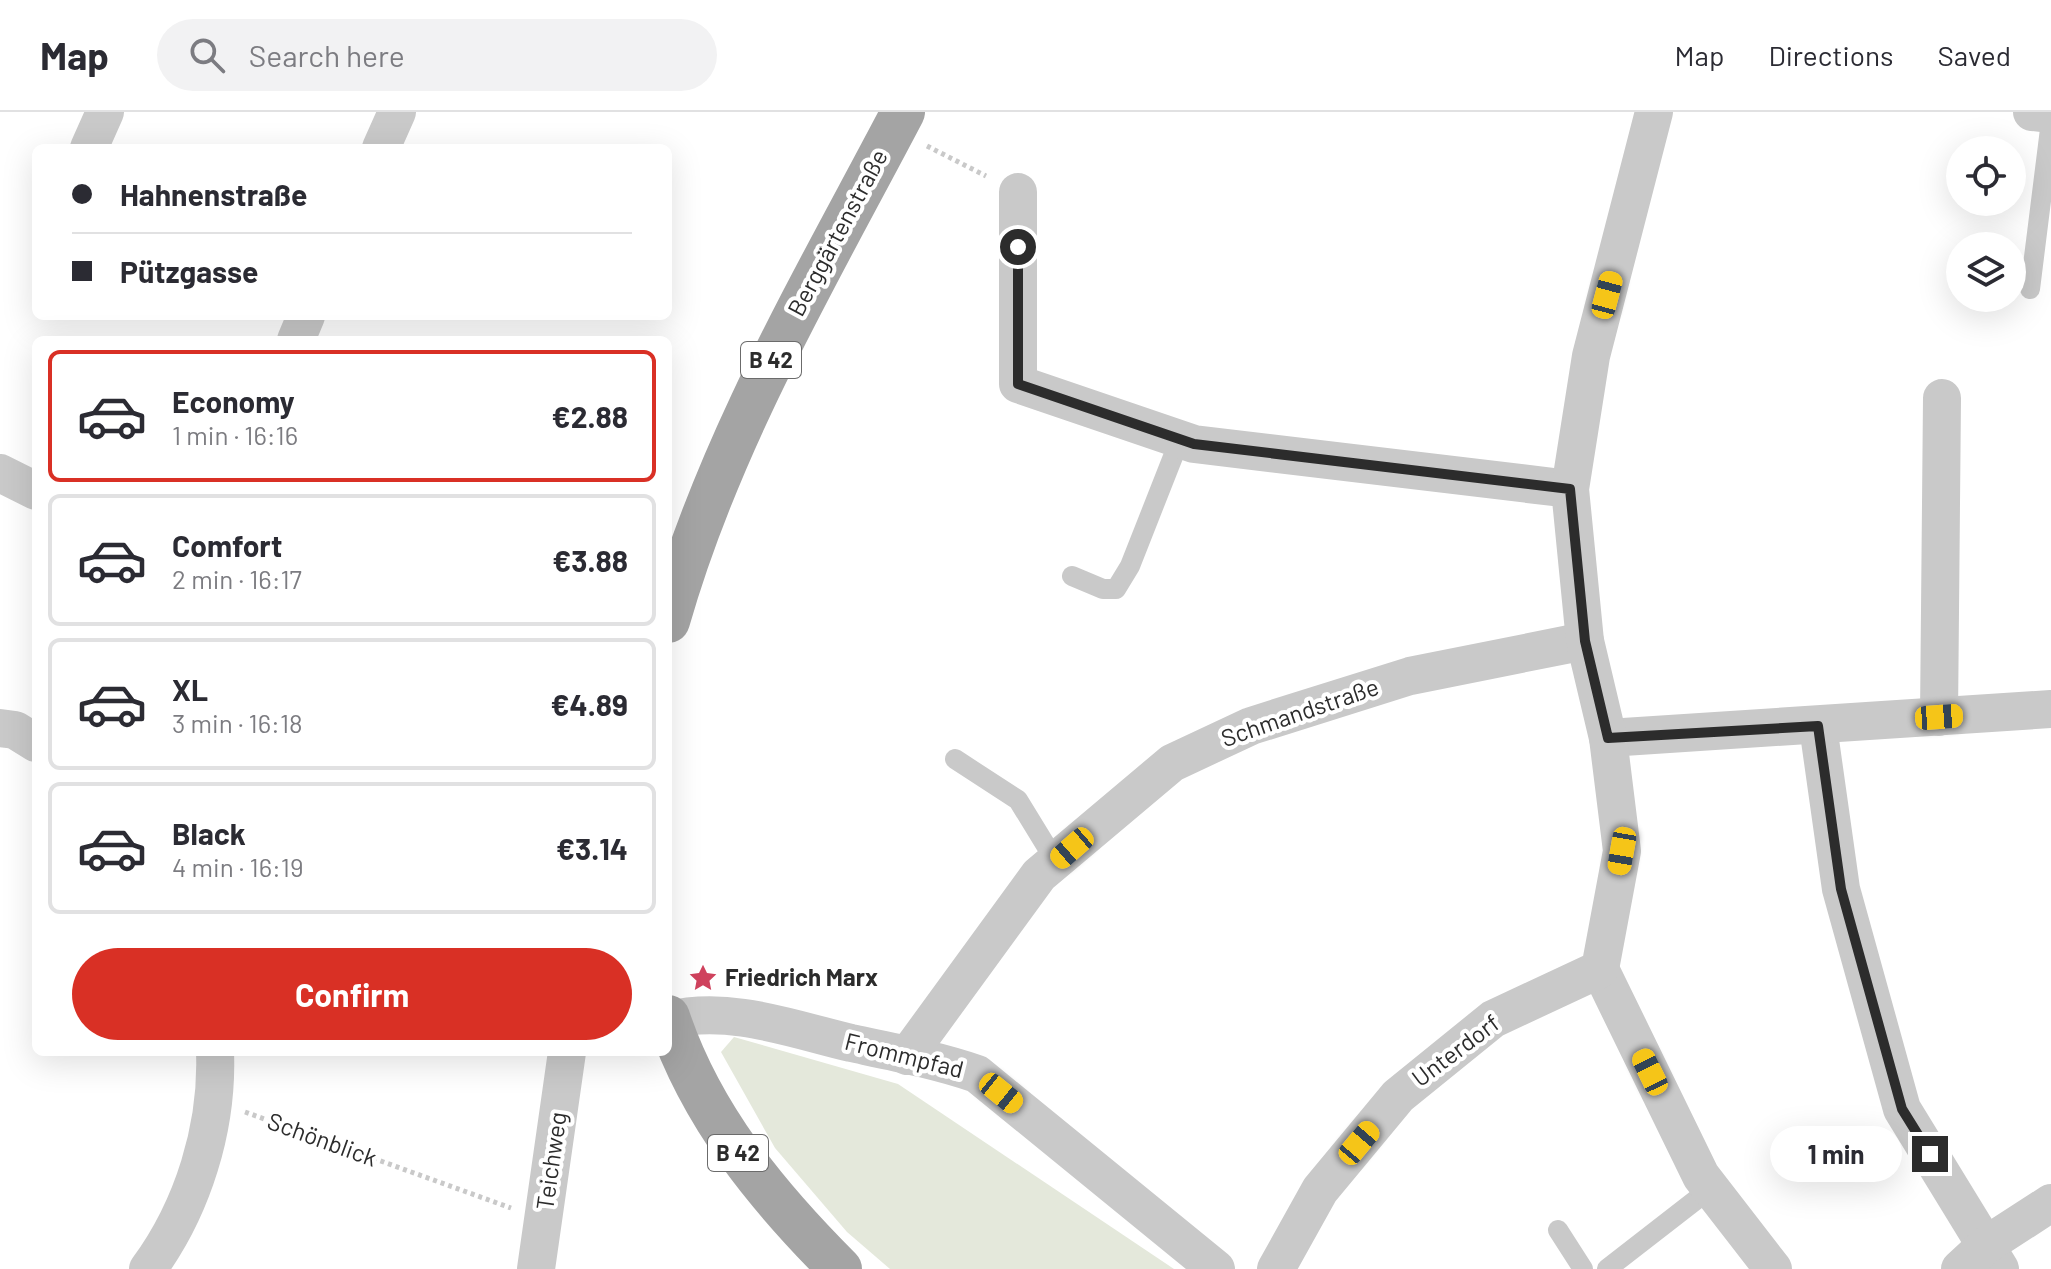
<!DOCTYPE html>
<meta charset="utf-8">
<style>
:root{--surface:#fff;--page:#f2f2f3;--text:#2b2b33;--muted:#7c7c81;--line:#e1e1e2;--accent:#d93025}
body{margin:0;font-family:Barlow,sans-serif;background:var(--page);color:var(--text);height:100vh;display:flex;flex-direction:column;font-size:30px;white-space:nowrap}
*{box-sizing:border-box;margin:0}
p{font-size:26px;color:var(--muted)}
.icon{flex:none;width:44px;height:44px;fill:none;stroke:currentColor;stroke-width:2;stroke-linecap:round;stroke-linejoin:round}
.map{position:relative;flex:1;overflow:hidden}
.drawer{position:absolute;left:32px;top:224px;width:640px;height:720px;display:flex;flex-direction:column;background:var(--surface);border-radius:12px;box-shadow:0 8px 32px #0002}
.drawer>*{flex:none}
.banner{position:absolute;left:32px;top:32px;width:640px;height:176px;border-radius:12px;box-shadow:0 8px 32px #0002;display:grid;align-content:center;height:176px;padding:0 40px;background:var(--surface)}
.fabs{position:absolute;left:1946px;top:24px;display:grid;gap:16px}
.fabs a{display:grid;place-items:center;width:80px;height:80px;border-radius:50%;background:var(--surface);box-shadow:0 8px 32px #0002;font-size:40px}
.end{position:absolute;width:36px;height:36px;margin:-18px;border:10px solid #2c2c2c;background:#fff;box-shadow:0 0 0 4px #fff}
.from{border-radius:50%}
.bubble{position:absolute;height:56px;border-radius:28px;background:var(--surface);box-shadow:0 8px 32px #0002;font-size:26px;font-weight:700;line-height:56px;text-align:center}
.car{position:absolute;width:24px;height:48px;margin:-24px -12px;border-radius:10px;box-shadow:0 0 6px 2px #0007;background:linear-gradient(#f5c518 24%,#345 0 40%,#f5c518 0 76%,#345 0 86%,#f5c518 0)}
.banner b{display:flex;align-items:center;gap:28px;height:76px;font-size:30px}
.banner b+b{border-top:2px solid var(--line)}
.banner i{width:20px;height:20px;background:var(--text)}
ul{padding:14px 0 0;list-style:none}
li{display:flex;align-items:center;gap:24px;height:132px;margin:0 16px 12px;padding:0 24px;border:4px solid var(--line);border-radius:12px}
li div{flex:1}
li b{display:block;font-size:30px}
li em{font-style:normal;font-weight:700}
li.selected{border-color:var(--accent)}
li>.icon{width:72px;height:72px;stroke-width:1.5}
.cta{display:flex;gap:16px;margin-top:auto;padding:16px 40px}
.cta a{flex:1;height:92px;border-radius:48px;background:var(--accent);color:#fff;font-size:32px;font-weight:700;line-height:92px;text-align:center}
header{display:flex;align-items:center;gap:48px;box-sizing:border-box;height:112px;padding:0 40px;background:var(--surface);border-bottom:2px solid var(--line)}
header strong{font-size:38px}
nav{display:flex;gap:44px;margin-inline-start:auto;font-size:28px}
.search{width:560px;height:72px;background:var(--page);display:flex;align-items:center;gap:20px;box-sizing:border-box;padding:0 28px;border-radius:44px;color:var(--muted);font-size:30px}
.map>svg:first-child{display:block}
.green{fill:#e4e8db}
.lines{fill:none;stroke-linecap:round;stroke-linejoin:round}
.path{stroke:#c9c9c9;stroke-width:5;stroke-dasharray:4 4;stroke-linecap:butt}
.lane{stroke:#c9c9c9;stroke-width:20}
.street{stroke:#c9c9c9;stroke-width:38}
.primary{stroke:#a4a4a4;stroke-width:44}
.route{stroke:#2c2c2c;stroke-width:10}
.labels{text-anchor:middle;stroke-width:8;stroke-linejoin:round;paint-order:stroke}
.shield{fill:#fff;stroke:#6b6b6b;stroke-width:2}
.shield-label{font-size:22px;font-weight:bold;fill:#2c2c2c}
.street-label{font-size:24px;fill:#2c2c2c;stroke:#fff}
.poi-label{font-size:24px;font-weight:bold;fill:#2c2c2c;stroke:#fff;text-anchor:start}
</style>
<header>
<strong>Map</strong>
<div class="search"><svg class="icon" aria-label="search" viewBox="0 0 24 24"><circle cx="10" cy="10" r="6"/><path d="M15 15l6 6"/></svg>Search here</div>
<nav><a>Map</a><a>Directions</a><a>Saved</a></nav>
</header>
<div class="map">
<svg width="2051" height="1157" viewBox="0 0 2051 1157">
<rect width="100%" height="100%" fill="#fff"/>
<path class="green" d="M734 925 898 972 1174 1157H890L847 1120 775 1036 721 940Z"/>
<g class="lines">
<g class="path">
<path d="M927 34 986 64"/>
<path d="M245 1000 511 1096"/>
</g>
<g class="lane">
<path d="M2030 177 2051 9"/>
<path d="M1072 464 1103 477H1116L1130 454 1180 327"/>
<path d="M955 647 1018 688 1056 750"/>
<path d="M1558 1118 1583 1157"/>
<path d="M1607 1157 1710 1077"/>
</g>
<g class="street">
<path d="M2032 0 2051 2"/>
<path d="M89 36 105 0"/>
<path d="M381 36 397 0"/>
<path d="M1018 80V272L1194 332 1570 377"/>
<path d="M296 228 306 204"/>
<path d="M0 361 36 379"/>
<path d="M1939 605 1942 286"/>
<path d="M1818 614 1841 777 1902 997 2000 1157"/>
<path d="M0 616 15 618 36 631"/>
<path d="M1608 626 2051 597"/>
<path d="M1600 857 1701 1064 1773 1157"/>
<path d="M669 908C729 893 792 917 851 931 894 940 936 948 977 962L1216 1157"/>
<path d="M907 944 1039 763 1172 651 1251 614 1410 564 1585 529"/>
<path d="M148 1157C193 1096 218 1015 215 940"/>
<path d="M536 1157 567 940"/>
<path d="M1276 1157 1320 1078 1398 984 1493 907 1600 857 1622 739 1608 626 1585 529 1570 377 1591 244 1654 0"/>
<path d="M1960 1157 1986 1133 2051 1091"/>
</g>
<g class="primary">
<path d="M668 509C720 327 816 166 903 0"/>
<path d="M668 905C701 1004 767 1084 840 1157"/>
</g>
</g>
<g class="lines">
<path class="route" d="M1018 135V272L1194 332 1570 377 1585 529 1608 626 1818 614 1841 777 1902 997 1930 1042"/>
</g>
<defs>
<symbol id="sight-bare" viewBox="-9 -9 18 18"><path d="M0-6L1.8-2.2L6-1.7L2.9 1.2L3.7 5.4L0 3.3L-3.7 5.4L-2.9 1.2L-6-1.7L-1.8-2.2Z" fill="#cf425d" stroke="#fff" stroke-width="2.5" paint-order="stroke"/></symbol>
</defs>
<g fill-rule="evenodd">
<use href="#sight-bare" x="683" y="846" width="40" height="40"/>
</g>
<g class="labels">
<g class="shield">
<rect x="741" y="230" width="60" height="36" rx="6"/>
<rect x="708" y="1023" width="60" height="36" rx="6"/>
</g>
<g class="shield-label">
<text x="771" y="256">B 42</text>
<text x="738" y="1049">B 42</text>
</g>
<g class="street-label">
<text transform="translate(838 121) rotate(-62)" y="8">Berggärtenstraße</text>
<text transform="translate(1300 601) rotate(-19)" y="8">Schmandstraße</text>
<text transform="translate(1456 939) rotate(-37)" y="8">Unterdorf</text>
<text transform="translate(904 944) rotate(14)" y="8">Frommpfad</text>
<text transform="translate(322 1028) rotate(20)" y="8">Schönblick</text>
<text transform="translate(552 1049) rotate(-82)" y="8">Teichweg</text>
</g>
<g class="poi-label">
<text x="725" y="874">Friedrich Marx</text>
</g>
</g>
</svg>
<div class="fabs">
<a><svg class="icon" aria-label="locate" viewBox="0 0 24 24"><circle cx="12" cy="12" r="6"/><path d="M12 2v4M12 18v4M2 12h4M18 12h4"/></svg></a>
<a><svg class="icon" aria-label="layers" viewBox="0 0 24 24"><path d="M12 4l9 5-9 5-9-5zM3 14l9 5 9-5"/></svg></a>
</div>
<i class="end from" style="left:1018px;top:135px"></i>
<i class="end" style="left:1930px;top:1042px"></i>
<div class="bubble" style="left:1770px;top:1014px;width:132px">1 min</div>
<i class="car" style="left:1607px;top:183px;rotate:15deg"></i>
<i class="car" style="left:1939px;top:605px;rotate:86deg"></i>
<i class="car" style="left:1072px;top:736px;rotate:229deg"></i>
<i class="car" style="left:1622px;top:739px;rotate:190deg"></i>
<i class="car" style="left:1650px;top:960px;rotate:334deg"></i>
<i class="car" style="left:1001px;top:981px;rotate:129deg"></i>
<i class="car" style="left:1359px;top:1031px;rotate:40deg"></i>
<div class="banner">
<b><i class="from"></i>Hahnenstraße</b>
<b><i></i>Pützgasse</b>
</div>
<section class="drawer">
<ul>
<li class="selected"><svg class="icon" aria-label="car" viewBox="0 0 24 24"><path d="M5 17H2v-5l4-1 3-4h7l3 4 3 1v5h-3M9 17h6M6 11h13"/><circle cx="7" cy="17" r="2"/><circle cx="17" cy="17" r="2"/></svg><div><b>Economy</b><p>1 min · 16:16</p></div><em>€2.88</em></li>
<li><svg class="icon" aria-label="car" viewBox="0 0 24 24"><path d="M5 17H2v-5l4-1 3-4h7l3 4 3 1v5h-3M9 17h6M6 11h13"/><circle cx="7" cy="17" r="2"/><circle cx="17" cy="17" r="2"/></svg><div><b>Comfort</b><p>2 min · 16:17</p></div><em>€3.88</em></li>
<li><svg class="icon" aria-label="car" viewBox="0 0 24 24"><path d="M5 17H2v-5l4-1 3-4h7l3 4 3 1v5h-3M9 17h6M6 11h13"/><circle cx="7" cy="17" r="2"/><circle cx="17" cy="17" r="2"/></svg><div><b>XL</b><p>3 min · 16:18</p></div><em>€4.89</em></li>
<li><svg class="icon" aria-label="car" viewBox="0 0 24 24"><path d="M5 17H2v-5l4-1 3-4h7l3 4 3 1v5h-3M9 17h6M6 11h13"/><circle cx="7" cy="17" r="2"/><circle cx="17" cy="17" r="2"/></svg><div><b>Black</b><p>4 min · 16:19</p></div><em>€3.14</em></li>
</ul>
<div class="cta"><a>Confirm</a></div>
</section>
</div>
